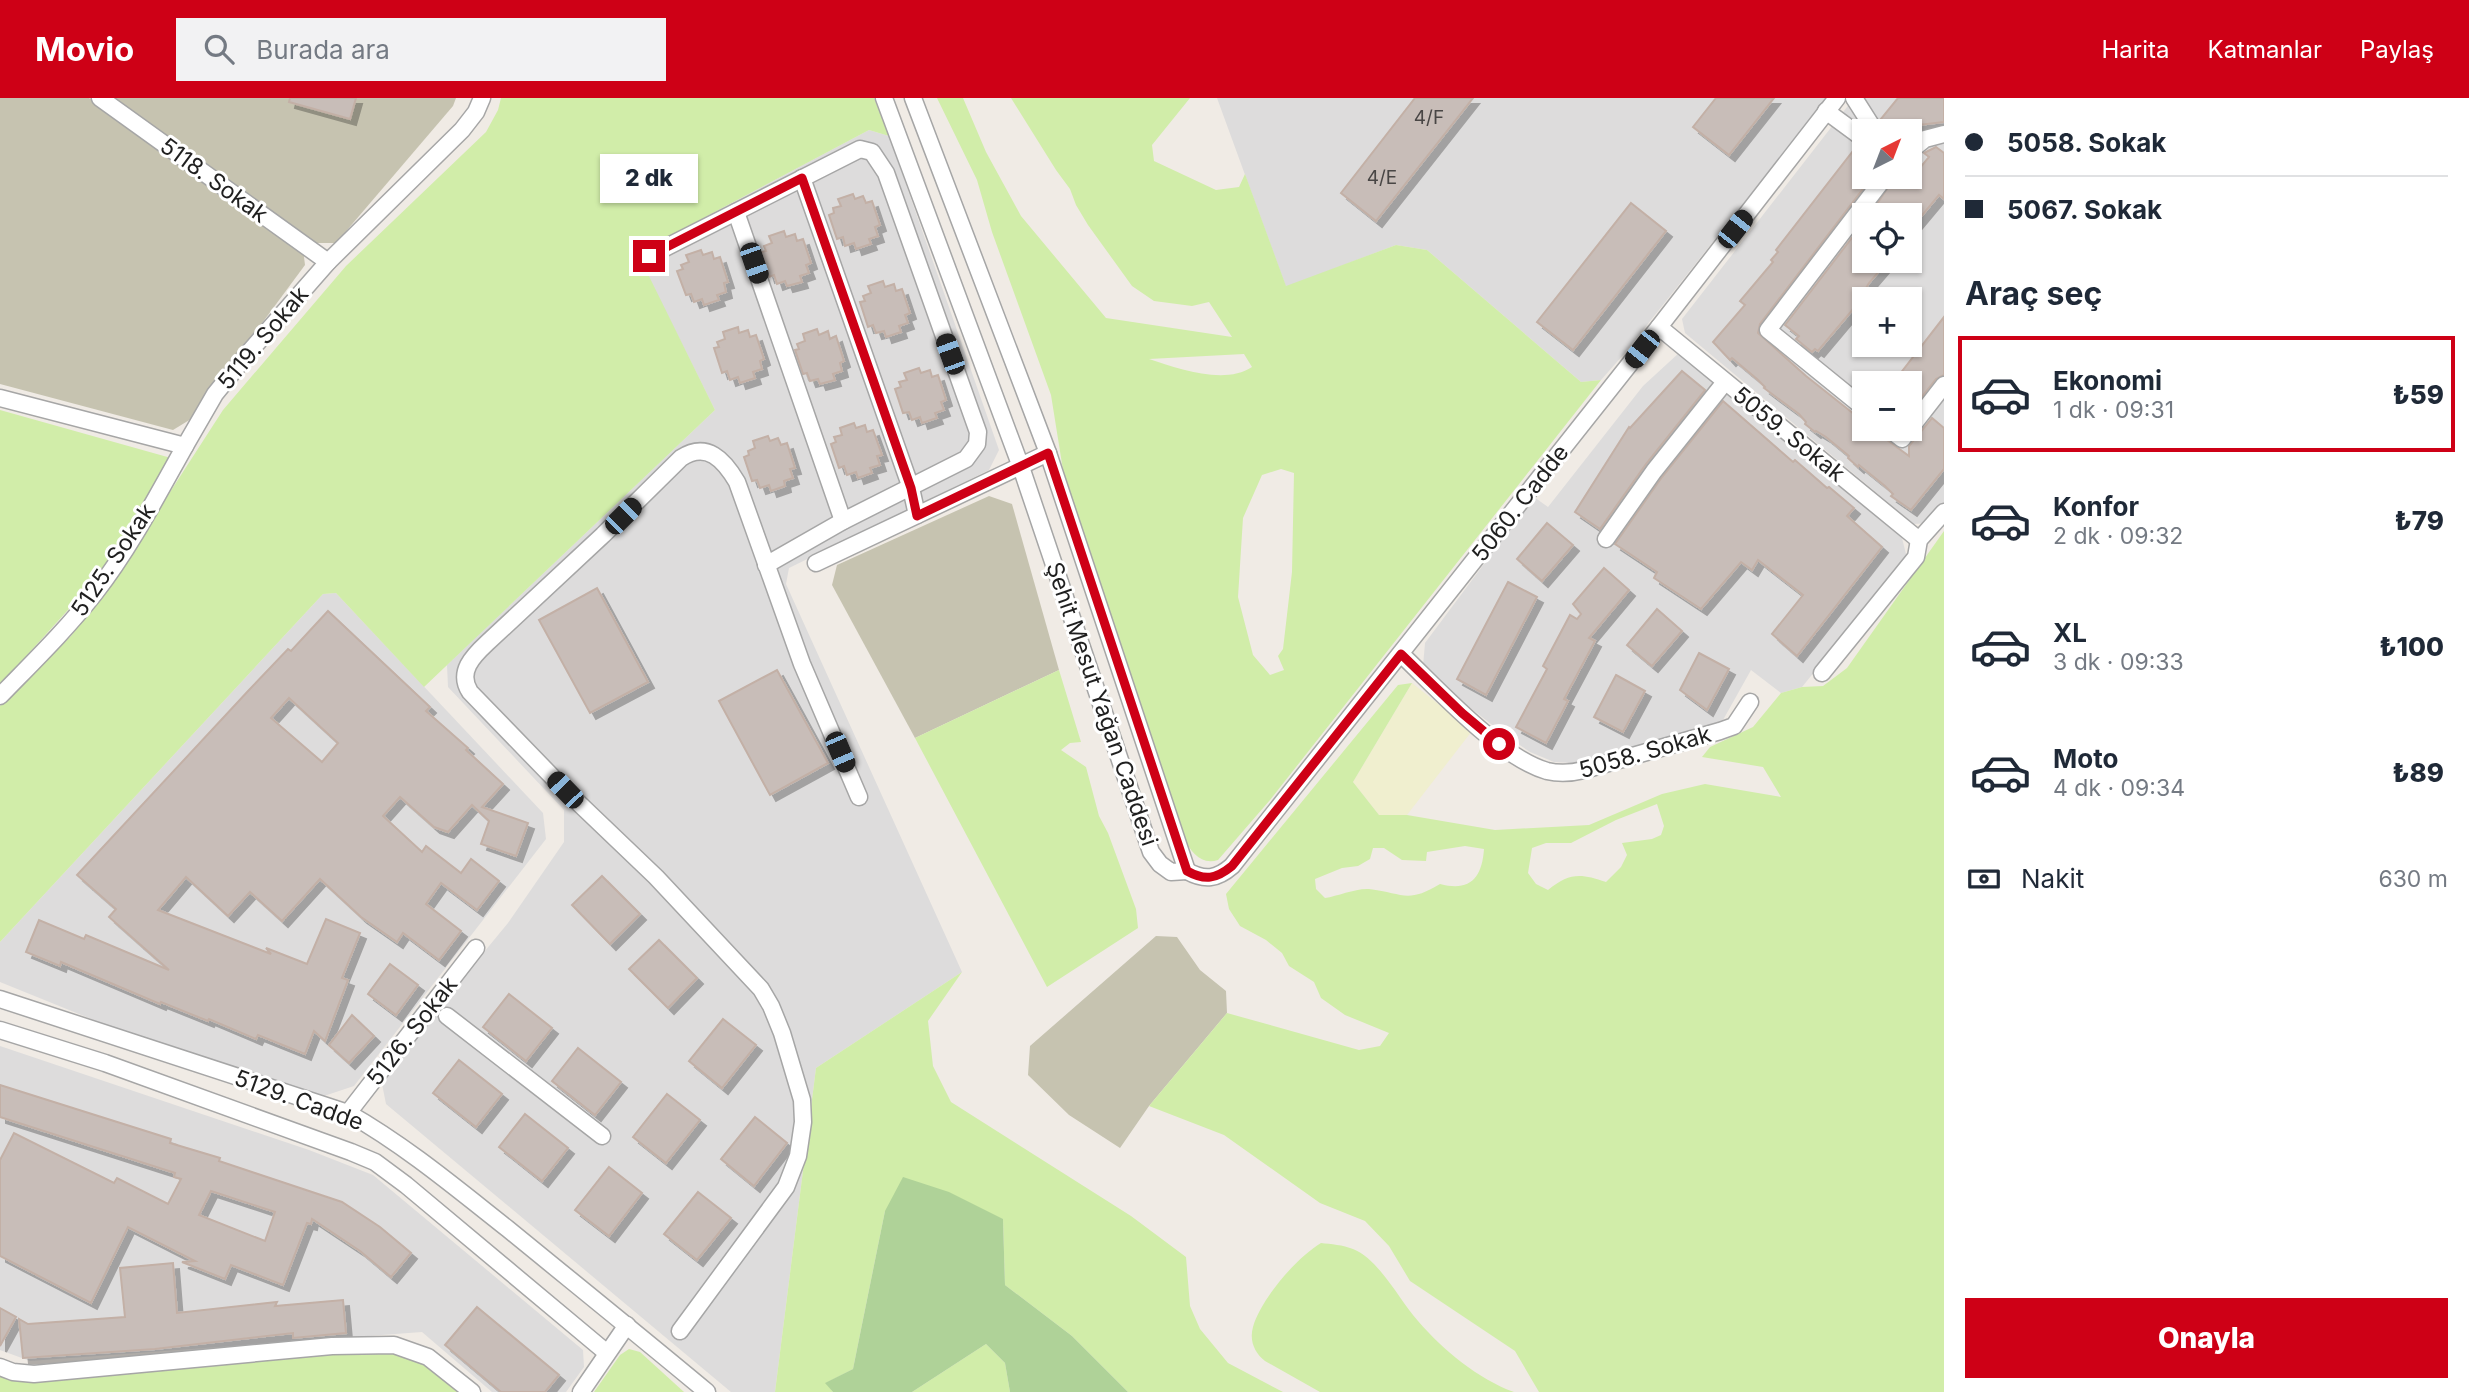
<!DOCTYPE html>
<html lang="tr">
<meta charset="utf-8">
<style>
:root{--surface:#fff;--page:#f2f2f3;--text:#1f2937;--muted:#747a83;--line:#e0e1e3;--accent:#ce0016}
body{margin:0;font-family:Inter,sans-serif;background:var(--page);color:var(--text);height:100vh;display:flex;flex-direction:column;font-size:26px;white-space:nowrap}
*{box-sizing:border-box;margin:0}
p{font-size:23px;color:var(--muted)}
.icon{flex:none;width:38px;height:38px;fill:none;stroke:currentColor;stroke-width:2;stroke-linecap:round;stroke-linejoin:round}
.map{position:relative;flex:1;overflow:hidden}
.side{display:flex;flex-direction:column;background:var(--surface);width:525px}
.side>*{flex:none}
.hud{display:grid;align-content:center;height:154px;padding:0 21px;background:var(--surface)}
.needle{width:46px;rotate:42deg}
.fabs{position:absolute;left:1852px;top:21px;display:grid;gap:14px}
.fabs a{display:grid;place-items:center;width:70px;height:70px;border-radius:0px;background:var(--surface);box-shadow:0 2px 5px #0004;font-size:35px}
.end{position:absolute;width:32px;height:32px;margin:-16px;border:9px solid #ce0016;background:#fff;box-shadow:0 0 0 4px #fff}
.from{border-radius:50%}
.bubble{position:absolute;height:49px;border-radius:0px;background:var(--surface);box-shadow:0 2px 5px #0004;font-size:23px;font-weight:800;line-height:49px;text-align:center}
.car{position:absolute;width:21px;height:42px;margin:-21px -10px;border-radius:9px;box-shadow:0 0 5px 2px #0007;background:linear-gradient(#222 24%,#8ab4d8 0 40%,#222 0 76%,#8ab4d8 0 86%,#222 0)}
.hud b{display:flex;align-items:center;gap:24px;height:66px;font-size:26px}
.hud b+b{border-top:2px solid var(--line)}
.hud i{width:18px;height:18px;background:var(--text)}
ul{padding:0;list-style:none}
li{display:flex;align-items:center;gap:21px;height:116px;margin:0 14px 10px;padding:0 7px;border:4px solid transparent;border-radius:0px}
li div{flex:1}
li b{display:block;font-size:26px}
li em{font-style:normal;font-weight:800}
li.active{border-color:var(--accent)}
li>.icon{width:63px;height:63px;stroke-width:1.5}
h2{padding:0 21px;font-size:32px;line-height:84px}
.pay{display:flex;align-items:center;gap:18px;height:77px;padding:0 21px;font-size:26px}
.pay p{margin-inline-start:auto}
.action{display:flex;gap:14px;margin-top:auto;padding:14px 21px}
.action a{flex:1;height:80px;border-radius:0px;background:var(--accent);color:#fff;font-size:28px;font-weight:800;line-height:80px;text-align:center}
header{display:flex;align-items:center;gap:42px;box-sizing:border-box;height:98px;padding:0 35px;background:var(--accent);color:#fff}
header strong{font-size:33px}
nav{display:flex;gap:38px;margin-inline-start:auto;font-size:24px}
.search{width:490px;height:63px;background:var(--page);display:flex;align-items:center;gap:18px;box-sizing:border-box;padding:0 24px;border-radius:0px;color:var(--muted);font-size:26px}
main{display:flex;flex:1;min-height:0}
.map>svg:first-child{display:block}
.residential{fill:#dddcdc;fill-rule:evenodd}
.construction{fill:#c6c3b0}
.farmland{fill:#f0efcf}
.grass{fill:#d1eda9;fill-rule:evenodd}
.forest{fill:#afd298}
.building{fill:#c8bdb8;stroke:#c3b0a6;stroke-width:2;fill-rule:evenodd;filter:url(#shadow)}
.lines{fill:none;stroke-linecap:round;stroke-linejoin:round}
.minor-casing{stroke:#a6a6a6;stroke-width:19}
.minor{stroke:#fff;stroke-width:16}
.route{stroke:#ce0016;stroke-width:9}
.labels{text-anchor:middle;stroke-width:6;stroke-linejoin:round;paint-order:stroke}
.number-label{font-size:19px;fill:#494645}
.street-label{font-size:23px;fill:#1f1f1f;stroke:#fff}
</style>
<header>
<strong>Movio</strong>
<div class="search"><svg class="icon" aria-label="search" viewBox="0 0 24 24"><circle cx="10" cy="10" r="6"/><path d="M15 15l6 6"/></svg>Burada ara</div>
<nav><a>Harita</a><a>Katmanlar</a><a>Paylaş</a></nav>
</header>
<main>
<div class="map">
<svg width="1944" height="1294" viewBox="0 0 1944 1294">
<defs>
<filter id="shadow"><feDropShadow dx="6" dy="6" stdDeviation="0" flood-color="#0004"/></filter>
</defs>
<rect width="100%" height="100%" fill="#f0ebe5"/>
<g class="residential">
<path d="M1217 0H1827L1624 256 1601 282 1581 284 1427 152 1396 147 1286 189Z"/>
<path d="M1854 0H1944V405L1928 425 1914 426 1685 235 1682 221ZM1864 33H1909V79H1864ZM1864 117H1909V163H1864ZM1864 201H1909V247H1864ZM1864 285H1909V331H1864Z"/>
<path d="M869 32 889 38 999 352 989 372 789 470 786 486 962 874 816 970 775 1294H731L386 1006 382 986 386 973 508 825 564 744V712L448 589 447 567 715 312 641 164 647 150Z"/>
<path d="M1680 254 1901 436 1907 460 1802 589 1781 595 1751 572 1723 622 1651 648 1572 665 1554 664 1530 654 1505 637 1427 576 1423 568 1425 545 1534 399 1548 409 1643 288Z"/>
<path d="M336 495 543 715 546 741 354 988 324 998 116 931 0 884V844L323 496Z"/>
<path d="M0 948 309 1052 373 1077 583 1252 584 1269 566 1294H492L422 1234 30 1263 0 1252Z"/>
</g>
<g class="construction">
<path d="M0 0H89L303 151 305 167 191 321 173 332 0 286Z"/>
<path d="M112 0H456L453 8 336 145H312Z"/>
<path d="M989 398 1012 406 1059 572 915 640 832 487 837 467Z"/>
<path d="M1156 838 1177 839 1200 872 1226 893 1227 915 1149 1008 1120 1050 1069 1017 1028 977 1030 948Z"/>
</g>
<path class="farmland" d="M1412 585 1472 633 1407 717H1379L1353 684Z"/>
<g class="grass">
<path d="M501 0H874L889 38 869 32 647 150 642 164 715 312 424 589 336 495 323 496 0 844V608L71 538 108 490 223 312 346 168 486 34 498 12Z"/>
<path d="M937 0H963L986 54 1021 118 1106 220 1232 239 1209 204 1192 208 1154 203 1132 188 1088 127 1076 107 1070 91 1056 72 1011 0H1190L1152 47 1154 63 1216 92 1239 89 1245 76 1286 188 1396 147 1427 152 1581 284 1601 282 1270 702 1218 762C1188 772 1177 721 1170 700L1063 372 1051 297 992 134 977 82ZM1244 256 1252 269C1225 287 1178 271 1149 261ZM1281 371 1294 375 1292 474 1283 551 1278 558 1284 572 1270 577 1253 557 1238 499 1243 420 1262 377Z"/>
<path d="M0 312 171 360 106 470 0 587Z"/>
<path d="M1944 433V1294H1539L1515 1253 1410 1183 1389 1148 1365 1123 1320 1105 1224 1037 1149 1008 1227 915 1359 952 1380 948 1389 935 1345 917 1321 900 1314 884 1289 868 1282 855 1266 842 1240 828 1229 811 1226 796 1398 587 1412 585 1353 684 1379 717H1407L1495 732 1589 727 1662 696 1705 686 1781 699 1763 669 1702 659 1710 649 1753 629 1781 595 1802 589 1823 588 1847 570ZM1657 706 1664 728 1661 737 1652 741 1622 745 1627 757 1621 769 1606 784C1580 775 1569 775 1548 792L1536 786 1528 775 1532 750 1546 745H1571L1616 722ZM1465 748 1484 751C1482 780 1470 794 1440 786 1407 806 1403 795 1369 791 1356 790 1338 798 1325 800L1316 791 1315 781 1342 770 1358 768 1370 761 1373 750H1384L1402 762 1426 763 1427 754Z"/>
<path d="M1059 572 1081 644 1070 645 1061 652 1086 669 1099 718 1108 735 1136 811 1138 830 1047 889 915 640Z"/>
<path d="M962 874 928 923 933 968 951 1004 1131 1118 1186 1159 1190 1208 1200 1231 1228 1265 1283 1294H1128L1072 1238 1005 1187 1003 1121 885 1113 853 1271 826 1285 833 1294H775L816 970Z"/>
<path d="M1321 1145C1331 1146 1343 1147 1353 1151 1379 1161 1400 1203 1418 1223 1443 1252 1478 1281 1514 1294H1320L1265 1263C1255 1255 1249 1243 1253 1229 1261 1201 1296 1160 1321 1145Z"/>
<path d="M986 1246 1005 1265 1010 1294H912Z"/>
<path d="M380 1251 431 1264 459 1294H0V1277L32 1285Z"/>
<path d="M629 1251 640 1254 684 1294H594L620 1257Z"/>
</g>
<path class="forest" d="M903 1079 949 1094 1003 1121 1005 1187 1072 1238 1128 1294H1010L1005 1265 986 1246 912 1294H833L825 1285 853 1271 885 1113Z"/>
<g class="building">
<path d="M290 0H356L350 21 289 4Z"/>
<path d="M1415 0H1473L1376 123 1341 95Z"/>
<path d="M1716 0H1774L1729 57 1693 29Z"/>
<path d="M1898 0H1944V24L1910 28 1918 34 1909 40V33H1894L1880 22Z"/>
<path d="M1936 49 1944 55V101L1939 97 1909 133V117H1885L1875 109 1895 79 1905 88 1929 59 1924 55Z"/>
<path d="M1853 53 1864 62V79H1872L1760 226 1758 235 1806 278 1864 324V331H1876L1883 339 1909 358V348L1932 320 1944 330V371L1911 412 1891 398 1893 396 1885 388 1859 367 1858 369 1848 360 1849 358 1826 339 1816 333 1815 334 1805 326 1806 324 1799 316 1764 290 1765 289 1757 281 1732 260 1730 262 1713 244 1745 207 1740 203 1773 164 1771 162 1778 154 1776 152Z"/>
<path d="M853 96 855 101 863 98 866 105 872 103 880 127 875 129 878 138 869 141 871 146 856 151 854 145 845 148 843 139 837 141 829 117 834 115 833 110 841 108 838 101Z"/>
<path d="M1631 105 1666 133 1573 252 1537 224Z"/>
<path d="M1864 124V163H1888L1869 185 1863 195 1865 197 1833 235 1818 253 1815 251 1812 254 1796 241 1799 238 1785 227Z"/>
<path d="M784 133 786 139 795 136 797 143 803 141 811 165 806 167 809 175 800 178 802 184 787 188 785 183 777 186 774 177 769 179 761 154 766 153 764 148 772 145 769 138Z"/>
<path d="M701 152 703 157 712 154 714 161 720 159 728 184 724 185 726 194 717 197 719 202 704 207 702 201 694 204 691 196 686 197 677 173 683 171 681 167 689 164 686 157Z"/>
<path d="M883 183 885 189 894 186 896 193 902 191 910 215 905 217 908 225 899 228 901 234 886 239 884 233 876 235 873 227 868 229 860 204 865 203 863 198 871 195 868 188Z"/>
<path d="M1944 219V277L1936 281 1909 315V285H1893Z"/>
<path d="M738 229 739 235 748 232 750 239 756 237 764 261 760 263 762 271 753 274 755 280 740 285 738 279 730 282 727 273 722 275 714 250 719 249 717 244 725 241 723 234Z"/>
<path d="M817 231 819 237 828 233 830 241 836 238 844 263 840 265 842 273 833 276 835 282 820 286 818 281 810 283 807 275 803 276 795 252 799 251 797 246 805 243 803 236Z"/>
<path d="M919 270 921 275 930 272 932 279 938 277 946 302 941 304 944 312 935 315 937 320 922 325 920 319 912 322 909 314 903 315 895 291 901 289 899 284 907 282 904 275Z"/>
<path d="M1682 273 1705 292 1646 366 1600 431 1575 414 1629 329 1630 330Z"/>
<path d="M1723 303 1793 364 1795 362 1827 390 1829 389 1854 410 1847 418 1882 449 1797 558 1772 536 1803 497 1758 462 1752 472 1741 464 1701 511 1654 480 1657 474 1615 446 1662 379Z"/>
<path d="M854 325 856 330 865 327 867 334 873 332 882 357 877 358 880 367 870 370 872 375 858 380 856 374 847 377 844 368 839 370 831 346 836 344 834 339 842 337 840 330Z"/>
<path d="M768 338 770 343 778 340 781 347 787 345 795 370 790 371 793 380 784 383 785 388 771 393 769 387 760 390 757 382 752 383 744 359 749 357 748 353 755 350 753 343Z"/>
<path d="M1547 425 1573 447 1542 483 1517 461Z"/>
<path d="M1604 470 1629 492 1589 540 1595 543 1564 601 1568 603 1546 645 1516 629 1547 571 1543 568 1570 517 1577 521 1581 516 1573 506Z"/>
<path d="M1508 484 1537 499 1486 597 1457 581Z"/>
<path d="M597 490 648 584 590 615 539 522Z"/>
<path d="M1657 511 1682 533 1652 568 1627 547Z"/>
<path d="M328 513 430 609 426 613 468 650 466 652 503 686 482 709 528 725 516 758 481 746 489 723 472 707 448 734 434 729 400 699 383 718 422 754 426 748 461 775 471 761 499 783 477 812 441 785 426 806 461 833 439 862 403 835 397 844 361 819 320 781 282 823 250 794 228 818 186 779 158 812 271 856 266 850 307 866 326 821 360 835 342 880 348 882 325 943 314 933 305 956 258 937 256 941 209 921 208 923 161 904 160 906 61 864 60 868 26 854 39 822 84 841 86 837 169 872 109 819 116 811 77 777 249 592 288 551 291 553ZM289 600 338 645 322 664 271 620Z"/>
<path d="M1699 555 1729 571 1707 612 1680 592Z"/>
<path d="M777 572 828 665 770 697 719 603Z"/>
<path d="M1616 577 1645 593 1623 634 1594 619Z"/>
<path d="M602 778 640 816 610 846 572 807Z"/>
<path d="M659 842 697 880 668 910 629 871Z"/>
<path d="M390 866 418 887 396 917 368 896Z"/>
<path d="M509 896 552 930 526 963 483 929Z"/>
<path d="M352 917 374 938 349 965 329 947Z"/>
<path d="M723 921 756 947 722 990 689 963Z"/>
<path d="M578 950 621 984 595 1017 552 983Z"/>
<path d="M459 962 502 996 476 1029 433 995Z"/>
<path d="M0 987 171 1041 170 1045 220 1060 219 1063 342 1104 380 1129 411 1155 391 1179 360 1153 312 1121 311 1126 307 1125 283 1187 231 1167 225 1181 182 1164 195 1163 128 1129 91 1205 0 1158V1062L14 1035 114 1085 117 1080 168 1106 181 1081 174 1079 175 1075 0 1019ZM211 1093 275 1114 265 1143 199 1117Z"/>
<path d="M667 996 700 1022 666 1065 633 1039Z"/>
<path d="M525 1016 568 1050 542 1083 499 1049Z"/>
<path d="M755 1019 787 1045 754 1088 721 1061Z"/>
<path d="M609 1069 642 1095 609 1138 575 1112Z"/>
<path d="M698 1094 731 1120 697 1162 664 1136Z"/>
<path d="M173 1165 177 1215 277 1204 275 1208 343 1202 346 1235 293 1240V1235L155 1251 23 1260 19 1221 28 1226 125 1219 120 1170Z"/>
<path d="M477 1209 559 1277 545 1294H501L445 1247Z"/>
<path d="M0 1210 16 1219 0 1248Z"/>
</g>
<g class="lines">
<defs>
<g id="minor">
<path d="M100 0 328 164"/>
<path d="M884 0 1021 369 1151 754 1160 766 1171 774 1187 773"/>
<path d="M913 0 1048 355 1187 773"/>
<path d="M1854 0 1875 33"/>
<path d="M1826 13 1864 41"/>
<path d="M1909 54 1925 41 1944 36"/>
<path d="M802 80 911 390 917 417"/>
<path d="M736 114 843 423"/>
<path d="M649 158 860 51 872 54 886 75 978 334 977 346 966 361 843 423 766 467"/>
<path d="M1659 229 1919 442"/>
<path d="M0 300 185 348 215 296 250 253 328 164 462 32 476 14 482 0"/>
<path d="M1864 310 1768 232 1885 79"/>
<path d="M1889 331 1902 341 1944 287"/>
<path d="M1606 441 1654 373 1725 284"/>
<path d="M816 465 1048 355"/>
<path d="M1401 556C1438 591 1499 659 1547 673 1560 676 1572 675 1584 672L1720 633 1734 628 1750 604"/>
<path d="M1822 575 1916 459 1919 442 1944 414"/>
<path d="M0 598C33 564 66 532 95 495 130 450 157 398 185 348"/>
<path d="M1187 773C1205 783 1217 781 1232 768L1659 229 1837 0"/>
<path d="M0 901 348 1015C406 1048 456 1090 508 1131 574 1185 641 1239 707 1294"/>
<path d="M447 918 602 1038"/>
<path d="M0 932 105 965 351 1054 375 1064 406 1087 607 1255"/>
<path d="M348 1015 476 850"/>
<path d="M680 1233 786 1089 798 1058 803 1024 802 1002 782 935 771 908 761 891 656 779 565 692 470 594C457 574 473 558 487 545L603 437 681 360C707 343 724 362 737 384L802 566 859 699"/>
<path d="M0 1269 13 1274 34 1276 332 1248 394 1247 428 1259 472 1294"/>
<path d="M581 1294 627 1227"/>
</g>
</defs>
<use href="#minor" class="minor-casing"/>
<use href="#minor" class="minor"/>
</g>
<g class="lines">
<path class="route" d="M649 158 802 80 911 390 917 418 1048 355 1187 773C1205 783 1216 781 1232 768L1401 556 1462 615 1499 646"/>
</g>
<g class="labels">
<g class="number-label">
<text x="1429" y="26">4/F</text>
<text x="1382" y="86">4/E</text>
</g>
<g class="street-label">
<text transform="translate(214 82) rotate(36)" y="8">5118. Sokak</text>
<text transform="translate(263 240) rotate(-50)" y="8">5119. Sokak</text>
<text transform="translate(1789 336) rotate(39)" y="8">5059. Sokak</text>
<text transform="translate(1520 405) rotate(-52)" y="8">5060. Cadde</text>
<text transform="translate(113 462) rotate(-56)" y="8">5125. Sokak</text>
<text transform="translate(1102 606) rotate(71)" y="8">Şehit Mesut Yağan Caddesi</text>
<text transform="translate(1645 654) rotate(-16)" y="8">5058. Sokak</text>
<text transform="translate(412 933) rotate(-52)" y="8">5126. Sokak</text>
<text transform="translate(299 1002) rotate(20)" y="8">5129. Cadde</text>
</g>
</g>
</svg>
<div class="fabs">
<a><svg class="needle" viewBox="-14 -14 28 28"><path d="M0-13l5 13h-10z" fill="#e53935"/><path d="M0 13l5-13h-10z" fill="#747a83"/></svg></a>
<a><svg class="icon" aria-label="locate" viewBox="0 0 24 24"><circle cx="12" cy="12" r="6"/><path d="M12 2v4M12 18v4M2 12h4M18 12h4"/></svg></a>
<a>+</a>
<a>−</a>
</div>
<i class="end from" style="left:1499px;top:646px"></i>
<i class="end" style="left:649px;top:158px"></i>
<div class="bubble" style="left:600px;top:56px;width:98px">2 dk</div>
<i class="car" style="left:1735px;top:131px;rotate:38deg"></i>
<i class="car" style="left:754px;top:165px;rotate:161deg"></i>
<i class="car" style="left:1642px;top:251px;rotate:218deg"></i>
<i class="car" style="left:950px;top:256px;rotate:340deg"></i>
<i class="car" style="left:623px;top:418px;rotate:45deg"></i>
<i class="car" style="left:840px;top:654px;rotate:157deg"></i>
<i class="car" style="left:565px;top:692px;rotate:316deg"></i>
</div>
<section class="side">
<div class="hud">
<b><i class="from"></i>5058. Sokak</b>
<b><i></i>5067. Sokak</b>
</div>
<h2>Araç seç</h2>
<ul>
<li class="active"><svg class="icon" aria-label="car" viewBox="0 0 24 24"><path d="M5 17H2v-5l4-1 3-4h7l3 4 3 1v5h-3M9 17h6M6 11h13"/><circle cx="7" cy="17" r="2"/><circle cx="17" cy="17" r="2"/></svg><div><b>Ekonomi</b><p>1 dk · 09:31</p></div><em>₺59</em></li>
<li><svg class="icon" aria-label="car" viewBox="0 0 24 24"><path d="M5 17H2v-5l4-1 3-4h7l3 4 3 1v5h-3M9 17h6M6 11h13"/><circle cx="7" cy="17" r="2"/><circle cx="17" cy="17" r="2"/></svg><div><b>Konfor</b><p>2 dk · 09:32</p></div><em>₺79</em></li>
<li><svg class="icon" aria-label="car" viewBox="0 0 24 24"><path d="M5 17H2v-5l4-1 3-4h7l3 4 3 1v5h-3M9 17h6M6 11h13"/><circle cx="7" cy="17" r="2"/><circle cx="17" cy="17" r="2"/></svg><div><b>XL</b><p>3 dk · 09:33</p></div><em>₺100</em></li>
<li><svg class="icon" aria-label="car" viewBox="0 0 24 24"><path d="M5 17H2v-5l4-1 3-4h7l3 4 3 1v5h-3M9 17h6M6 11h13"/><circle cx="7" cy="17" r="2"/><circle cx="17" cy="17" r="2"/></svg><div><b>Moto</b><p>4 dk · 09:34</p></div><em>₺89</em></li>
</ul>
<div class="pay"><svg class="icon" aria-label="cash" viewBox="0 0 24 24"><path d="M3 7h18v10H3z"/><circle cx="12" cy="12" r="2"/></svg>Nakit<p>630 m</p></div>
<div class="action"><a>Onayla</a></div>
</section>
</main>
